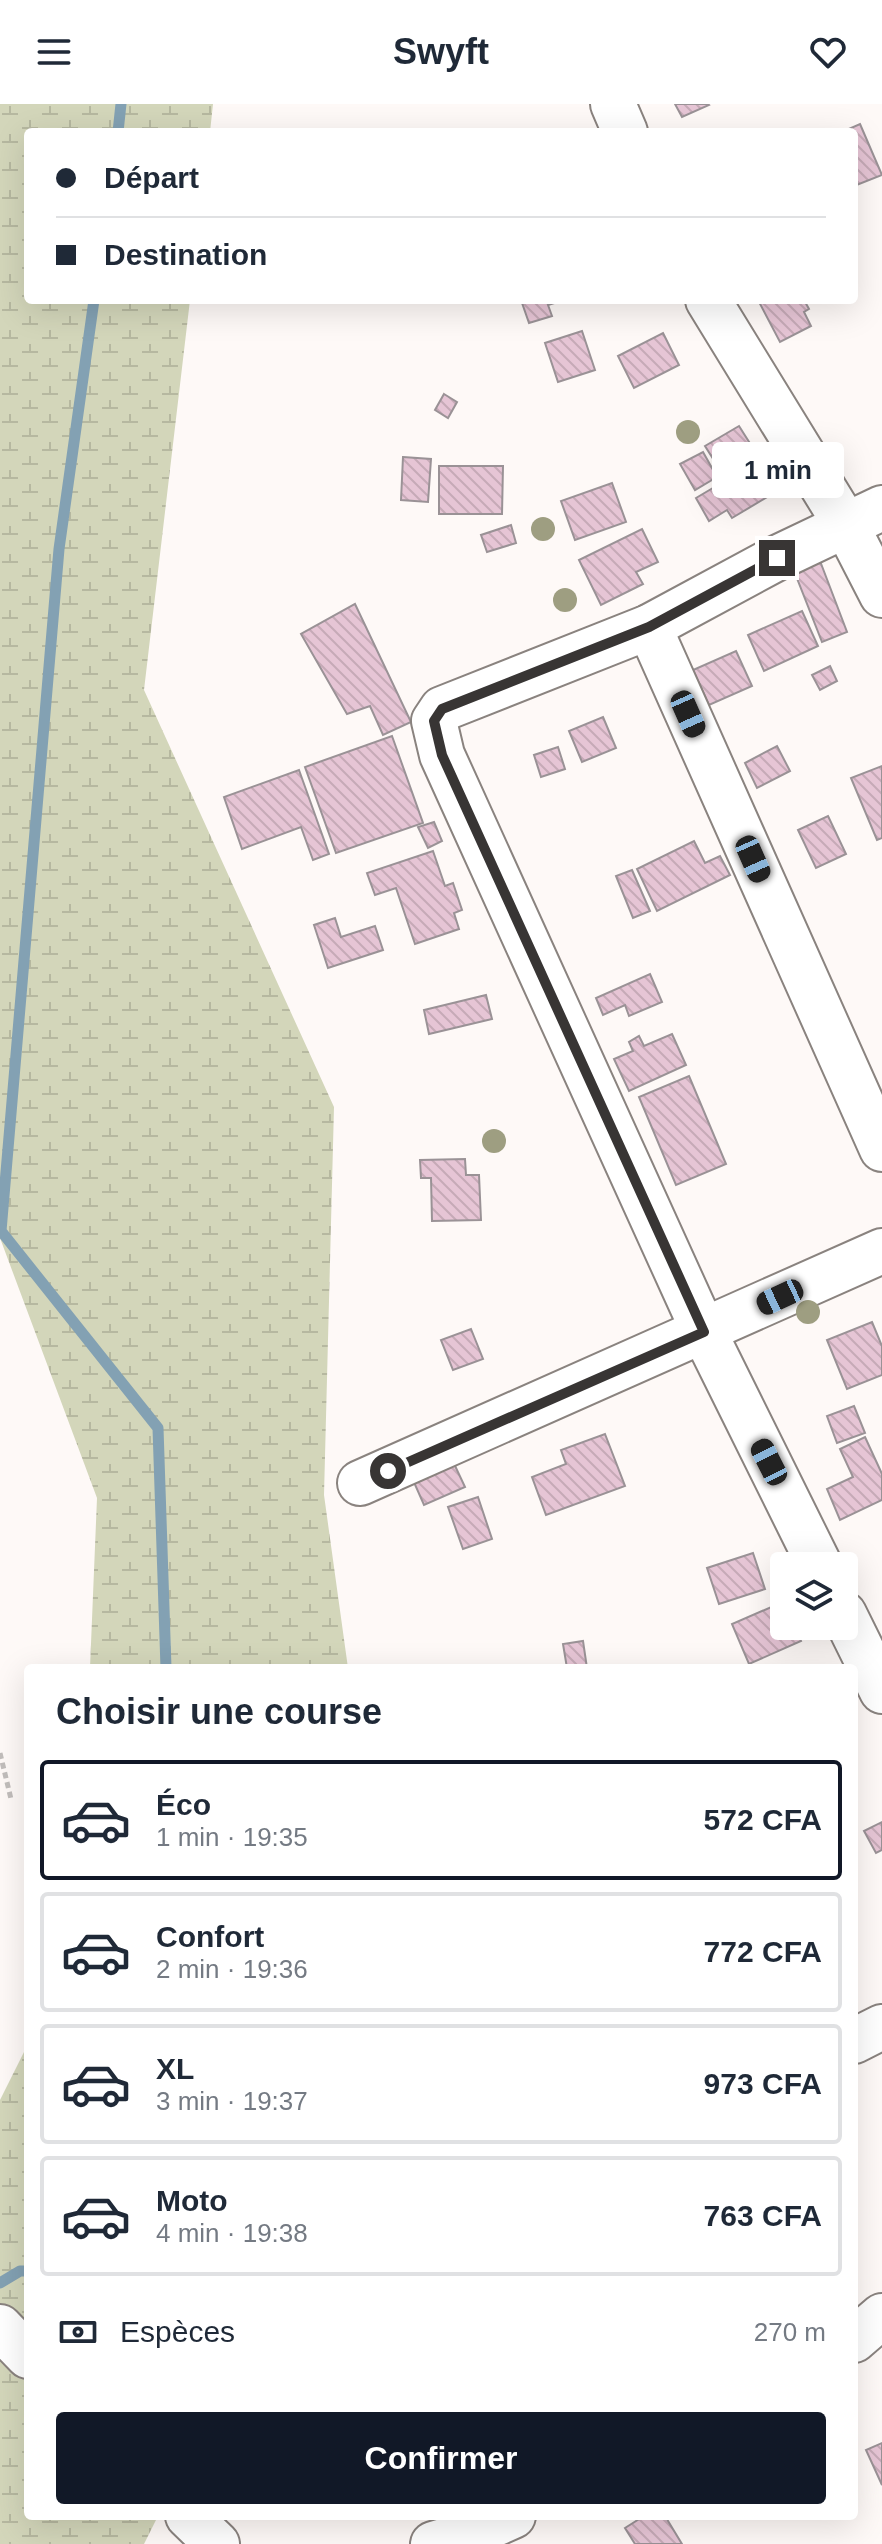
<!DOCTYPE html>
<html lang="fr">
<meta charset="utf-8">
<style>
:root{--surface:#fff;--page:#f2f2f3;--text:#1f2937;--muted:#747a83;--line:#e0e1e3;--accent:#111827}
body{margin:0;font-family:Arial,sans-serif;background:var(--page);color:var(--text);height:100vh;display:flex;flex-direction:column;font-size:30px;white-space:nowrap}
*{box-sizing:border-box;margin:0}
p{font-size:26px;color:var(--muted)}
.icon{flex:none;width:44px;height:44px;fill:none;stroke:currentColor;stroke-width:2;stroke-linecap:round;stroke-linejoin:round}
.map{position:relative;flex:1;overflow:hidden}
.sheet{position:absolute;left:24px;top:1560px;width:834px;height:856px;display:flex;flex-direction:column;background:var(--surface);border-radius:8px;box-shadow:0 8px 32px #0002}
.sheet>*{flex:none}
.hud{position:absolute;left:24px;top:24px;width:834px;height:176px;border-radius:8px;box-shadow:0 8px 32px #0002;display:grid;align-content:center;height:176px;padding:0 32px;background:var(--surface)}
.fabs{position:absolute;left:770px;top:1448px;display:grid;gap:16px}
.fabs a{display:grid;place-items:center;width:88px;height:88px;border-radius:8px;background:var(--surface);box-shadow:0 8px 32px #0002;font-size:40px}
.end{position:absolute;width:36px;height:36px;margin:-18px;border:10px solid #383534;background:#fff;box-shadow:0 0 0 4px #fff}
.from{border-radius:50%}
.bubble{position:absolute;height:56px;border-radius:8px;background:var(--surface);box-shadow:0 8px 32px #0002;font-size:26px;font-weight:700;line-height:56px;text-align:center}
.car{position:absolute;width:24px;height:48px;margin:-24px -12px;border-radius:10px;box-shadow:0 0 6px 2px #0007;background:linear-gradient(#222 24%,#8ab4d8 0 40%,#222 0 76%,#8ab4d8 0 86%,#222 0)}
.hud b{display:flex;align-items:center;gap:28px;height:76px;font-size:30px}
.hud b+b{border-top:2px solid var(--line)}
.hud i{width:20px;height:20px;background:var(--text)}
ul{padding:0;list-style:none}
li{display:flex;align-items:center;gap:24px;height:120px;margin:0 16px 12px;padding:0 16px;border:4px solid var(--line);border-radius:8px}
li div{flex:1}
li b{display:block;font-size:30px}
li em{font-style:normal;font-weight:700}
li.current{border-color:var(--accent)}
li>.icon{width:72px;height:72px;stroke-width:1.5}
h2{padding:0 32px;font-size:36px;line-height:96px}
.pay{display:flex;align-items:center;gap:20px;height:88px;padding:0 32px;font-size:30px}
.pay p{margin-inline-start:auto}
.primary-button{display:flex;gap:16px;margin-top:auto;padding:16px 32px}
.primary-button a{flex:1;height:92px;border-radius:8px;background:var(--accent);color:#fff;font-size:32px;font-weight:700;line-height:92px;text-align:center}
header{display:flex;justify-content:space-between;align-items:center;height:104px;padding:0 32px;background:var(--surface);font-size:36px;font-weight:700}
.map>svg:first-child{display:block}
.wetland{fill:url(#wetland-marsh)}
.lines{fill:none;stroke-linecap:round;stroke-linejoin:round}
.stream{stroke:#83a1b3;stroke-width:11}
.building{fill:url(#building-back-hatch);stroke:#9a9296;stroke-width:2}
.minor-casing{stroke:#8a837f;stroke-width:48}
.path{stroke:#c1bdbb;stroke-width:5;stroke-dasharray:6 4;stroke-linecap:butt}
.minor{stroke:#fff;stroke-width:44}
.tree{fill:#9e9e81}
.route{stroke:#383534;stroke-width:10}
</style>
<header><svg class="icon" aria-label="menu" viewBox="0 0 24 24"><path d="M4 6h16M4 12h16M4 18h16"/></svg>Swyft<svg class="icon" aria-label="heart" viewBox="0 0 24 24"><path d="M12 20l-8-8c-3-5 5-10 8-4 3-6 11-1 8 4z"/></svg></header>
<div class="map">
<svg width="882" height="2440" viewBox="0 0 882 2440">
<defs>
<pattern id="wetland-marsh" width="20" height="14" patternUnits="userSpaceOnUse" patternTransform="scale(2)"><rect width="20" height="14" fill="#d3d6ba"/><path d="M1 5h8M5 5V1M11 12h8M15 12V8" fill="none" stroke="#b6b8a0"/></pattern>
<pattern id="building-back-hatch" width="6" height="6" patternUnits="userSpaceOnUse" patternTransform="scale(2)"><rect width="6" height="6" fill="#e6c5d5"/><path d="M-1 5l2 2M0 0l6 6M5-1l2 2" fill="none" stroke="#c6aab7"/></pattern>
</defs>
<rect width="100%" height="100%" fill="#fef9f7"/>
<g class="wetland">
<path d="M0 0H213L210 28H28V196H190L144 586 334 1003 324 1391 348 1564H90L97 1394 0 1134Z"/>
<path d="M28 1940V2412H158L144 2440H0V1996Z"/>
</g>
<g class="lines">
<g class="stream">
<path d="M118 28 121 0"/>
<path d="M94 196 59 445 1 1127 158 1324 166 1564"/>
<path d="M0 2179 20 2167H28"/>
</g>
</g>
<g class="building">
<path d="M675 0H708L709 1 682 13Z"/>
<path d="M860 20 882 71 854 82V28H842Z"/>
<path d="M521 196H564L548 201 552 212 529 219Z"/>
<path d="M758 196H804L809 205 804 208 811 222 780 238Z"/>
<path d="M582 227 595 266 558 278 545 239Z"/>
<path d="M663 229 679 261 634 284 618 252Z"/>
<path d="M444 290 457 298 448 314 435 306Z"/>
<path d="M739 322 756 349 722 369 705 342Z"/>
<path d="M703 348 717 373 695 386 680 360Z"/>
<path d="M403 353 431 355 428 398 401 396Z"/>
<path d="M760 356 779 386 732 414 727 406 709 417 696 394Z"/>
<path d="M439 362H503L502 410H439Z"/>
<path d="M612 379 626 418 575 436 561 397Z"/>
<path d="M511 421 516 439 487 448 481 431Z"/>
<path d="M642 425 658 458 636 468 643 480 601 501 579 456Z"/>
<path d="M817 449 847 528 822 538 791 459Z"/>
<path d="M355 500 411 618 383 631 370 602 347 610 301 530Z"/>
<path d="M802 507 818 542 764 567 748 531Z"/>
<path d="M736 547 752 582 709 601 693 566Z"/>
<path d="M830 562 837 577 820 586 812 571Z"/>
<path d="M603 613 616 644 582 658 569 627Z"/>
<path d="M392 632 423 719 336 749 305 663Z"/>
<path d="M777 642 790 667 757 684 745 659Z"/>
<path d="M558 643 565 665 541 673 534 651Z"/>
<path d="M882 662V734L877 736 851 674Z"/>
<path d="M299 666 329 750 313 756 301 723 242 745 224 693Z"/>
<path d="M828 712 846 750 816 764 798 726Z"/>
<path d="M434 718 442 737 428 744 418 723Z"/>
<path d="M694 737 705 759 720 752 730 771 657 807 637 765Z"/>
<path d="M433 747 445 782 453 779 462 806 454 809 459 825 415 840 396 784 375 791 367 769Z"/>
<path d="M632 766 650 807 633 814 616 772Z"/>
<path d="M335 814 341 833 375 822 383 846 328 864 314 821Z"/>
<path d="M650 870 662 898 629 912 625 901 603 911 596 894Z"/>
<path d="M486 891 492 915 429 930 424 906Z"/>
<path d="M672 930 686 961 629 987 614 955 633 947 629 938 639 932 644 942Z"/>
<path d="M689 972 726 1060 676 1081 639 993Z"/>
<path d="M465 1055 466 1071H479L481 1116 432 1117 431 1074H421L420 1056Z"/>
<path d="M872 1218 882 1242V1271L847 1285 827 1236Z"/>
<path d="M471 1225 483 1255 453 1266 441 1236Z"/>
<path d="M854 1302 865 1329 837 1339 827 1312Z"/>
<path d="M605 1330 625 1382 546 1411 532 1373 566 1360 561 1346Z"/>
<path d="M865 1333 882 1370V1396L840 1416 827 1385 853 1373 840 1345Z"/>
<path d="M449 1349 465 1383 424 1401 409 1367Z"/>
<path d="M478 1393 492 1435 463 1445 448 1403Z"/>
<path d="M753 1449 765 1485 719 1500 707 1464Z"/>
<path d="M783 1498 784 1522H794L801 1537 749 1560 732 1520Z"/>
<path d="M583 1537 587 1564H567L563 1540Z"/>
<path d="M882 1718V1746L876 1749 864 1727Z"/>
<path d="M882 2339V2381L866 2346Z"/>
<path d="M644 2412H665L682 2440H635L625 2424Z"/>
</g>
<g class="lines">
<defs>
<g id="minor">
<path d="M613 0 625 28"/>
<path d="M708 196 846 421 882 491"/>
<path d="M649 523 882 1045"/>
<path d="M360 1379 882 1147"/>
<path d="M820 1462 704 1228 442 651 434 617 442 605 649 523 777 454 882 404"/>
<path d="M844 1510 882 1587"/>
<path d="M854 1937 882 1923"/>
<path d="M0 2223 28 2252"/>
<path d="M854 2236 882 2212"/>
<path d="M188 2412 217 2440"/>
<path d="M433 2440 486 2424 513 2412"/>
</g>
</defs>
<use href="#minor" class="minor-casing"/>
<path class="path" d="M0 1649 11 1695"/>
<use href="#minor" class="minor"/>
</g>
<g class="tree">
<circle cx="688" cy="328" r="12"/>
<circle cx="543" cy="425" r="12"/>
<circle cx="565" cy="496" r="12"/>
<circle cx="494" cy="1037" r="12"/>
<circle cx="808" cy="1208" r="12"/>
</g>
<g class="lines">
<path class="route" d="M388 1367 704 1228 442 651 434 617 442 605 649 523 777 454"/>
</g>
</svg>
<div class="fabs">
<a><svg class="icon" aria-label="layers" viewBox="0 0 24 24"><path d="M12 4l9 5-9 5-9-5zM3 14l9 5 9-5"/></svg></a>
</div>
<i class="end from" style="left:388px;top:1367px"></i>
<i class="end" style="left:777px;top:454px"></i>
<div class="bubble" style="left:712px;top:338px;width:132px">1 min</div>
<i class="car" style="left:688px;top:610px;rotate:156deg"></i>
<i class="car" style="left:753px;top:755px;rotate:156deg"></i>
<i class="car" style="left:780px;top:1193px;rotate:245deg"></i>
<i class="car" style="left:769px;top:1358px;rotate:333deg"></i>
<div class="hud">
<b><i class="from"></i>Départ</b>
<b><i></i>Destination</b>
</div>
<section class="sheet">
<h2>Choisir une course</h2>
<ul>
<li class="current"><svg class="icon" aria-label="car" viewBox="0 0 24 24"><path d="M5 17H2v-5l4-1 3-4h7l3 4 3 1v5h-3M9 17h6M6 11h13"/><circle cx="7" cy="17" r="2"/><circle cx="17" cy="17" r="2"/></svg><div><b>Éco</b><p>1 min · 19:35</p></div><em>572 CFA</em></li>
<li><svg class="icon" aria-label="car" viewBox="0 0 24 24"><path d="M5 17H2v-5l4-1 3-4h7l3 4 3 1v5h-3M9 17h6M6 11h13"/><circle cx="7" cy="17" r="2"/><circle cx="17" cy="17" r="2"/></svg><div><b>Confort</b><p>2 min · 19:36</p></div><em>772 CFA</em></li>
<li><svg class="icon" aria-label="car" viewBox="0 0 24 24"><path d="M5 17H2v-5l4-1 3-4h7l3 4 3 1v5h-3M9 17h6M6 11h13"/><circle cx="7" cy="17" r="2"/><circle cx="17" cy="17" r="2"/></svg><div><b>XL</b><p>3 min · 19:37</p></div><em>973 CFA</em></li>
<li><svg class="icon" aria-label="car" viewBox="0 0 24 24"><path d="M5 17H2v-5l4-1 3-4h7l3 4 3 1v5h-3M9 17h6M6 11h13"/><circle cx="7" cy="17" r="2"/><circle cx="17" cy="17" r="2"/></svg><div><b>Moto</b><p>4 min · 19:38</p></div><em>763 CFA</em></li>
</ul>
<div class="pay"><svg class="icon" aria-label="cash" viewBox="0 0 24 24"><path d="M3 7h18v10H3z"/><circle cx="12" cy="12" r="2"/></svg>Espèces<p>270 m</p></div>
<div class="primary-button"><a>Confirmer</a></div>
</section>
</div>
